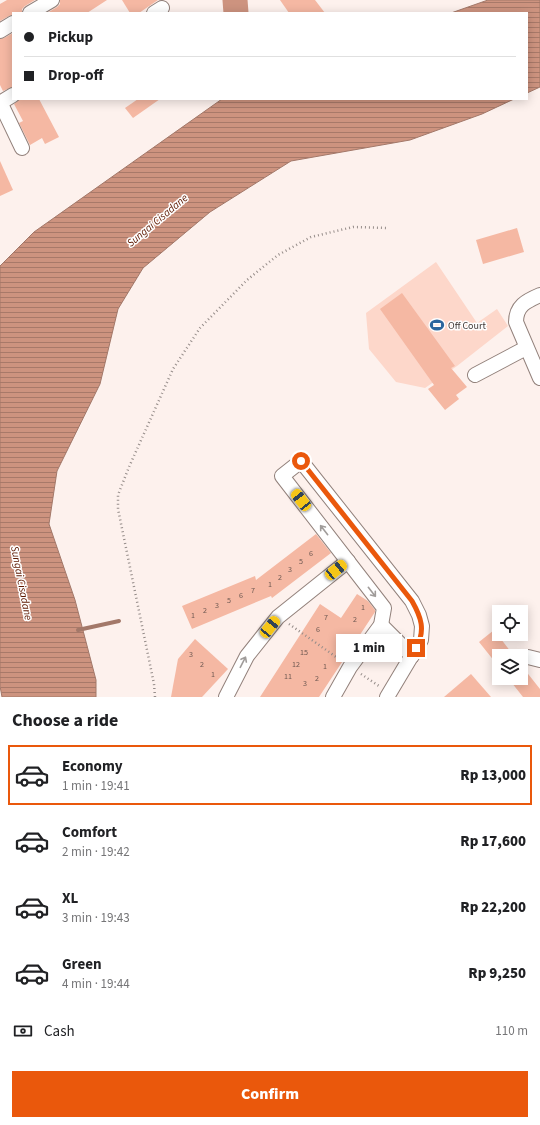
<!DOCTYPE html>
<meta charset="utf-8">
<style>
:root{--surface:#fff;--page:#f2f2f2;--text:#202124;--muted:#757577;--line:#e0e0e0;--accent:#ea580c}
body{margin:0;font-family:"Source Sans 3",sans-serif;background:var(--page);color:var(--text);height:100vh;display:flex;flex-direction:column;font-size:15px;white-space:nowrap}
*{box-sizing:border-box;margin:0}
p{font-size:13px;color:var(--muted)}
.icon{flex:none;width:22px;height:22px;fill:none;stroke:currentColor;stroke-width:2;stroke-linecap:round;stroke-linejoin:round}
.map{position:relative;height:697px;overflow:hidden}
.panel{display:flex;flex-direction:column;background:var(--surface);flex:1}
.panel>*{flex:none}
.top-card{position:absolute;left:12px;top:12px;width:516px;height:88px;border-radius:0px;box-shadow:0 2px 10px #0003;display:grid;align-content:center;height:88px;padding:0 12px;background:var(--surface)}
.tools{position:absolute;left:492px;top:605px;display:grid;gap:8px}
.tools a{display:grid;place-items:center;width:36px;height:36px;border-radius:0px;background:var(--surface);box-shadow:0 2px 10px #0003;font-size:20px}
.end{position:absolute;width:18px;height:18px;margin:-9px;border:5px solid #ea580c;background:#fff;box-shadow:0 0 0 2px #fff}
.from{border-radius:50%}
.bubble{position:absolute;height:28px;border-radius:0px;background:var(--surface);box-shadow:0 2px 10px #0003;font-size:13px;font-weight:800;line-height:28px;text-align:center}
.car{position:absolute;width:12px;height:24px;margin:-12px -6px;border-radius:5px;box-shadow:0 0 3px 1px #0007;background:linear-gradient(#f5c518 24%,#345 0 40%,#f5c518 0 76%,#345 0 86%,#f5c518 0)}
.top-card b{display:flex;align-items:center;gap:14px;height:38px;font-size:15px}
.top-card b+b{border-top:1px solid var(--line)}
.top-card i{width:10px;height:10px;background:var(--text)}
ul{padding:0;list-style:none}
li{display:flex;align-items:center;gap:12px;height:60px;margin:0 8px 6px;padding:0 4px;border:2px solid transparent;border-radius:0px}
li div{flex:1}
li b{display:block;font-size:15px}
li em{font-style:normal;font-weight:800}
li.on{border-color:var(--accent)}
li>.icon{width:36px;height:36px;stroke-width:1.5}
h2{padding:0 12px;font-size:18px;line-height:48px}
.pay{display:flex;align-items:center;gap:10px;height:44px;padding:0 12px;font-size:15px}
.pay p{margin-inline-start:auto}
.cta{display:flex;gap:8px;margin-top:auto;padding:8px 12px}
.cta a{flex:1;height:46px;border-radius:0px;background:var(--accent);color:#fff;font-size:16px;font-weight:800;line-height:46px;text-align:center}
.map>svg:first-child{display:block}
.green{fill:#fdd7ca}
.water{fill:url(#water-rules);stroke:#a37869}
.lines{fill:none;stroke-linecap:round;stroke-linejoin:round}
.stream{stroke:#a37869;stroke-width:4}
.river{stroke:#cd937f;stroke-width:25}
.building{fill:#f5b8a3}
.minor-casing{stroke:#92817b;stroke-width:16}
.path{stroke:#968d8a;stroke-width:2.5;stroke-dasharray:1 3;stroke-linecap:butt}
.minor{stroke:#fff;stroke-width:14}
.oneway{stroke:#a09c9a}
.route{stroke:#ea580c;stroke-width:5}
.labels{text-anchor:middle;stroke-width:3;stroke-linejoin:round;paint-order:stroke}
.number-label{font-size:8px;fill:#6d5851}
.poi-label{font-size:10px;fill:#403836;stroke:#fff;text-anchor:start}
.water-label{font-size:11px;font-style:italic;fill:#5d1800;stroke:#fff}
</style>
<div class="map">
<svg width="540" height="697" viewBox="0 0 540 697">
<defs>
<pattern id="water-rules" width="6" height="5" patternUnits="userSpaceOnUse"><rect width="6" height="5" fill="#cd937f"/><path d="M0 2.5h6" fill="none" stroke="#a87969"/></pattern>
</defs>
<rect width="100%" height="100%" fill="#fdf1ed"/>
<path class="green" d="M436 262 477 323 497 309 508 326 457 366 425 388 396 382 369 349 366 313Z"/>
<g class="water">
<path d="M488 0H540V87L527 93V13H451Z"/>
<path d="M222 99H514L482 114 410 140 291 161 210 212 143 268 118 309 100 384 57 471 49 524 75 600 96 680V697H2L0 686V266L34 232Z"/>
</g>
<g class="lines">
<path class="stream" d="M78 630 119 621"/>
<path class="river" d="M235 0 236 13"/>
</g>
<g class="building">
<path d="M7 0H35L25 6 22 9V13H13V15L9 16 0 21V4Z"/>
<path d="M60 0H107L87 13H47L57 7 60 4Z"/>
<path d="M122 0H158L139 13H130Z"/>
<path d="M280 0H315L325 13H289Z"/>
<path d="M13 33V87L3 91 0 85V39L4 38Z"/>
<path d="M20 99H39L59 137 45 144 42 138 30 145 19 123 23 121 14 104Z"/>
<path d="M138 99H160L133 118 125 108Z"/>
<path d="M0 161 13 190 0 196Z"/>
<path d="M517 228 524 252 483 264 476 240Z"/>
<path d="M402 293 455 366 451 368 467 387 456 395 459 399 445 410 428 389 434 385 380 309Z"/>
<path d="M316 534 331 553 272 598 271 596 192 629 182 606 255 576 256 580Z"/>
<path d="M357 594 368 601 375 610V612L319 697H260L320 604 341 618Z"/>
<path d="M494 630 514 656H499V667L479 642Z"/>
<path d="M195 639 228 669 202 697H171L178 659Z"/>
<path d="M521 665 540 689V697H523L508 678H521Z"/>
<path d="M471 674 491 697H444Z"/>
</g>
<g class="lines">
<defs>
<g id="minor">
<path d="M30 13 52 0"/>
<path d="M154 13 162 8"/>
<path d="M0 31 13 23"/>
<path d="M0 102 22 148"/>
<path d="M0 103 13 95"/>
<path d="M540 295C526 301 516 306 516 322L540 378"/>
<path d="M475 375 526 348"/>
<path d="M381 625 412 656"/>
<path d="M528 657 540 660"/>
<path d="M226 697 247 656 278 617 348 561"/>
<path d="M333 697 350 667 381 625 384 608 282 476 301 461 412 601 419 615 422 626 421 640 387 697"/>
</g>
</defs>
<use href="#minor" class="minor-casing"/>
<g class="path">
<path d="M289 624 339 659"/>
<path d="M361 674 379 686"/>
<path d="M155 697 154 684 118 509V495L129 467 173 369 200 328 247 280 278 255 311 237 353 227 388 228"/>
</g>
<use href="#minor" class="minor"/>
</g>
<defs><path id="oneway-shaft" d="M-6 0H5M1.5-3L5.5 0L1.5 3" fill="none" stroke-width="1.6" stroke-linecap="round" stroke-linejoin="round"/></defs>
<g class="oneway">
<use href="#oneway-shaft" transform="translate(324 530) rotate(-128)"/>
<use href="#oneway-shaft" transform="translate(372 592) rotate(52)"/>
<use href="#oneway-shaft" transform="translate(243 662) rotate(-63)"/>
</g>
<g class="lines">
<path class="route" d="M301 461 412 601C421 617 426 630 416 648"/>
</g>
<defs>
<symbol id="stadium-bare" viewBox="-9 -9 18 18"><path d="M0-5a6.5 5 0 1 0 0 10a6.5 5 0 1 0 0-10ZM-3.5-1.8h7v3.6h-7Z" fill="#2b669e" stroke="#fff" stroke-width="2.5" paint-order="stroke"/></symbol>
</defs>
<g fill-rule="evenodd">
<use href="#stadium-bare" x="427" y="315" width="20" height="20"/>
</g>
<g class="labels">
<g class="number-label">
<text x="311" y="556">6</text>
<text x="301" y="564">5</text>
<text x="290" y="572">3</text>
<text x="280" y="580">2</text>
<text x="270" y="587">1</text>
<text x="253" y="593">7</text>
<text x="241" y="598">6</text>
<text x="229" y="603">5</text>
<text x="217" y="608">3</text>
<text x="363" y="610">1</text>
<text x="205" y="613">2</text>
<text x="193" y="618">1</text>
<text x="326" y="620">7</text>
<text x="355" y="622">2</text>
<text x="318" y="632">6</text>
<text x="304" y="655">15</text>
<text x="191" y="657">3</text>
<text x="202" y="667">2</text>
<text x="296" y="667">12</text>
<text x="325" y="669">1</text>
<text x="213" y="677">1</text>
<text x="288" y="679">11</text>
<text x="317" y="681">2</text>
<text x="305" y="686">3</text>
</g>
<g class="poi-label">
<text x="448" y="329">Off Court</text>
</g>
<g class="water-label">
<text transform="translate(157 220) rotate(-40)" y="4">Sungai Cisadane</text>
<text transform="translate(22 583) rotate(79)" y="4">Sungai Cisadane</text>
</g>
</g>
</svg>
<div class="tools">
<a><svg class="icon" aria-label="locate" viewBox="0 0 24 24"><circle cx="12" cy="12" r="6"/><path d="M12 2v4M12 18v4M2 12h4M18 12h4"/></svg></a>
<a><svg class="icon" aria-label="layers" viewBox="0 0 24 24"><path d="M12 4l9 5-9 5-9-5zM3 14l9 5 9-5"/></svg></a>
</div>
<i class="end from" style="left:301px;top:461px"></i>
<i class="end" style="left:416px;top:648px"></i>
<div class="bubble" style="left:336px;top:634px;width:66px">1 min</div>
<i class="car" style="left:301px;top:500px;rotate:322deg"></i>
<i class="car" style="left:336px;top:570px;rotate:51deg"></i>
<i class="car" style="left:270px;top:627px;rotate:39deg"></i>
<div class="top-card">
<b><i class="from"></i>Pickup</b>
<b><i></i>Drop-off</b>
</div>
</div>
<section class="panel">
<h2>Choose a ride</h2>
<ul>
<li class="on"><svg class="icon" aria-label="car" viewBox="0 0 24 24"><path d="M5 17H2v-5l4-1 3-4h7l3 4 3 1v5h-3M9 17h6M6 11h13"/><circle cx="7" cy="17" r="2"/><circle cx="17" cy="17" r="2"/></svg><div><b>Economy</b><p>1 min · 19:41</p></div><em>Rp 13,000</em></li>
<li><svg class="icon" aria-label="car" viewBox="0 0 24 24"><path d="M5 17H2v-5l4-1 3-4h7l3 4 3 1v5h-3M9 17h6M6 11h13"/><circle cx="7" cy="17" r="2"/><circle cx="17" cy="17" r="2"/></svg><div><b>Comfort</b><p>2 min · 19:42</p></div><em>Rp 17,600</em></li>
<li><svg class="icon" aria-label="car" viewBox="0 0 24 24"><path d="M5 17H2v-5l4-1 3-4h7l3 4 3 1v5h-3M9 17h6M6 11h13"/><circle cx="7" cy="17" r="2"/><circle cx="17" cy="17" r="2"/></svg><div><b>XL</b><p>3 min · 19:43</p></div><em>Rp 22,200</em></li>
<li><svg class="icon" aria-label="car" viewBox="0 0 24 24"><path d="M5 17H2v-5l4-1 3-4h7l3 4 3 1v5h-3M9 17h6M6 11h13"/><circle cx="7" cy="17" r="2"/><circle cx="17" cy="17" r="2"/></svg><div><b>Green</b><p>4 min · 19:44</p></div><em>Rp 9,250</em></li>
</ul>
<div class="pay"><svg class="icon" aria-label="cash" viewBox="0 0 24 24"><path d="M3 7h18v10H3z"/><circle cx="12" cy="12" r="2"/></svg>Cash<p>110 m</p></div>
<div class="cta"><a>Confirm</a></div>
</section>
